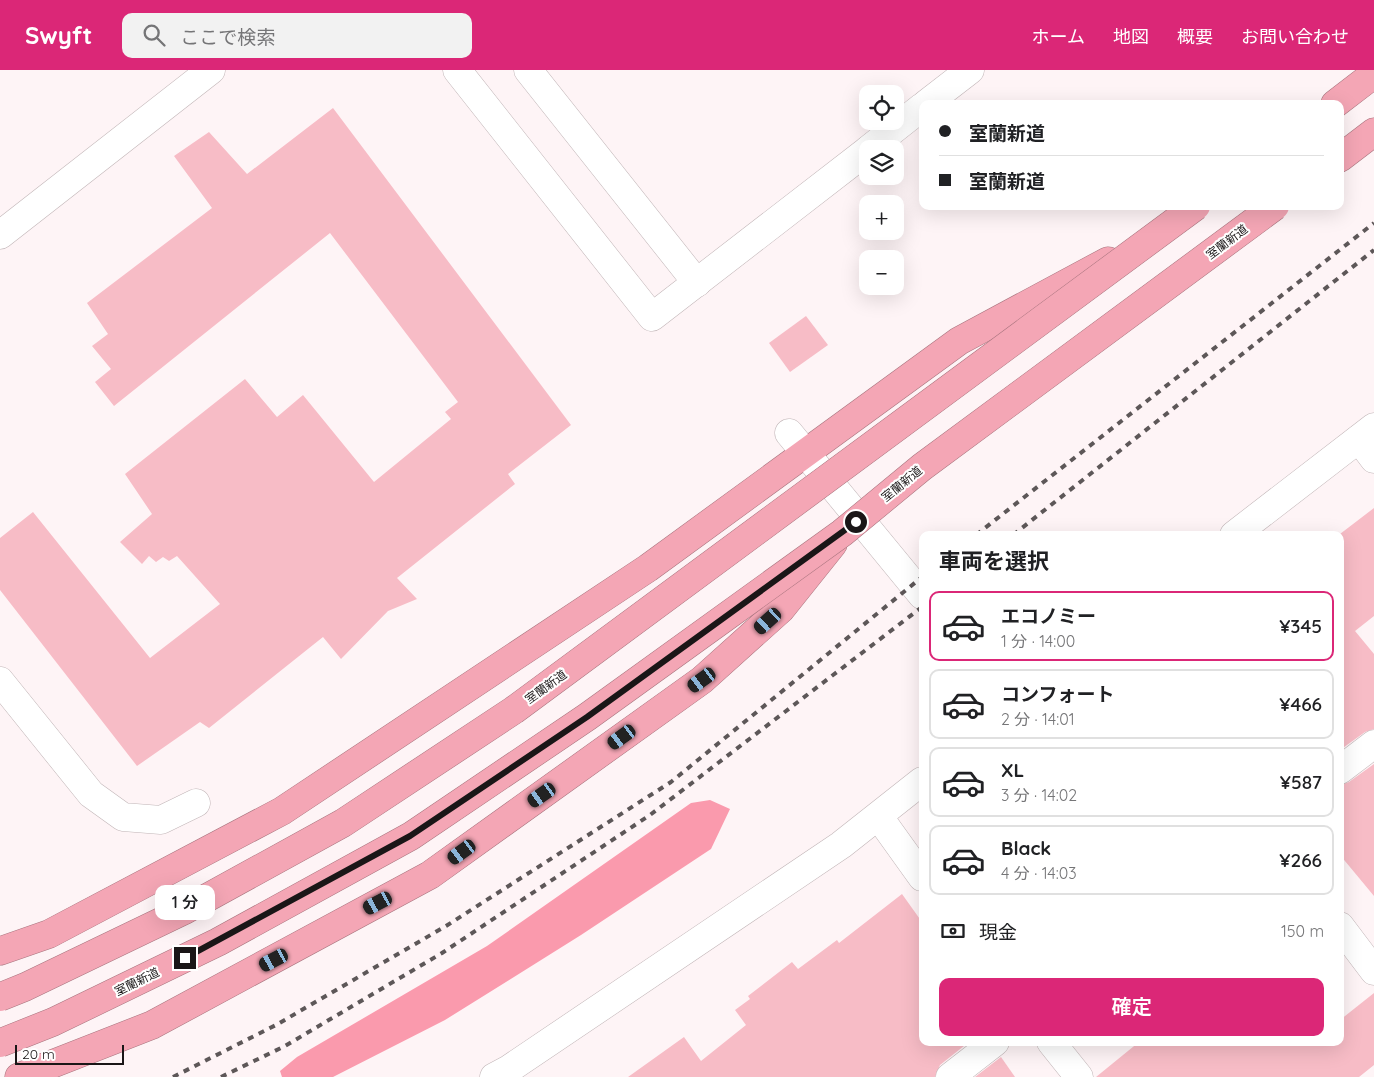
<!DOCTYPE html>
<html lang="ja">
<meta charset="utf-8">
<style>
:root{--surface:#fff;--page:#f2f2f2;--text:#202124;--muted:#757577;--line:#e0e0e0;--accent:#db2777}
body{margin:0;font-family:Quicksand,"Noto Sans JP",sans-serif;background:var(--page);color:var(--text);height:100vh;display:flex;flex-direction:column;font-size:19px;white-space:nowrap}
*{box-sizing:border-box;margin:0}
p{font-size:16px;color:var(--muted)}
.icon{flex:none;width:28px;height:28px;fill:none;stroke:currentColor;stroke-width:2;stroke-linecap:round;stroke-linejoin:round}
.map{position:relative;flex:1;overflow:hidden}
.details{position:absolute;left:919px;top:461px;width:425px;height:515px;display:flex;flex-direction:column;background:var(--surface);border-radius:10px;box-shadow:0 5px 20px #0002}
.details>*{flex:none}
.top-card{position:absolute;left:919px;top:30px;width:425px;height:110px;border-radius:10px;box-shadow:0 5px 20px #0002;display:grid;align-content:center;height:110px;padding:0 20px;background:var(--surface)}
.fabs{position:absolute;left:859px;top:15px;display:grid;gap:10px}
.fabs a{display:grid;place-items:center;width:45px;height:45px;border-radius:10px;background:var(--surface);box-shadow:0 5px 20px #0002;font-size:25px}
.scale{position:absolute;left:15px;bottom:12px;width:109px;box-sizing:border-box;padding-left:5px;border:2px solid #1a1617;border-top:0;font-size:14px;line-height:18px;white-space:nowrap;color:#1a1617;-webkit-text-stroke:4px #fff;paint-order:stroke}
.end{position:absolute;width:22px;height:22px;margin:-11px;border:6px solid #1a1617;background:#fff;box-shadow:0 0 0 2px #fff}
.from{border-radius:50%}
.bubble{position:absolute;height:35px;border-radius:10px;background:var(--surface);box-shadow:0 5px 20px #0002;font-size:16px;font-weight:600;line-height:35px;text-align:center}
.car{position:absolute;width:15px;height:30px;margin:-15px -8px;border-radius:6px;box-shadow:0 0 4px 1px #0007;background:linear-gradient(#222 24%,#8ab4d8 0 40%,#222 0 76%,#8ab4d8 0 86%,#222 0)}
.top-card b{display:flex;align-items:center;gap:18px;height:48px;font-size:19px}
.top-card b+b{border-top:1px solid var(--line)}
.top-card i{width:12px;height:12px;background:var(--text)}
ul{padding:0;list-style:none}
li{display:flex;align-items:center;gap:15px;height:70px;margin:0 10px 8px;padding:0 10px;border:2px solid var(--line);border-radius:10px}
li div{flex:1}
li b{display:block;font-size:19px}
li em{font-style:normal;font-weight:600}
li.active{border-color:var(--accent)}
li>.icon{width:45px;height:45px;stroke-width:1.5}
h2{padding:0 20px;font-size:22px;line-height:60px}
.pay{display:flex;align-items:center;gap:12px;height:55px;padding:0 20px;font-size:19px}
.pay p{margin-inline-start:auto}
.primary-button{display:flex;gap:10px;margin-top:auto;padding:10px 20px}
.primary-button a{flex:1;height:58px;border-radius:10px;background:var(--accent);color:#fff;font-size:20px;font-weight:600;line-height:58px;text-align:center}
header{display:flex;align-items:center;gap:30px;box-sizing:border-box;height:70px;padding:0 25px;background:var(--accent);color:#fff}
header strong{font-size:24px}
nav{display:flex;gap:28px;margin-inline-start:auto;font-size:18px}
.search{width:350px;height:45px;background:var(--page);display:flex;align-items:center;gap:12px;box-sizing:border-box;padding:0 18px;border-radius:10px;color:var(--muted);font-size:19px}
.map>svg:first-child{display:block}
.forest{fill:#fa9aad}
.building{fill:#f7bcc6}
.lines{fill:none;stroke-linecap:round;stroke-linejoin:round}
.minor-casing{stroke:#c1b5b7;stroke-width:29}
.highway-casing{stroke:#a8747e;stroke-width:29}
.minor{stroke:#fff;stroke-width:28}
.highway{stroke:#f4a6b5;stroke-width:28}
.rail{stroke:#5d5758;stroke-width:4;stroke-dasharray:6 6;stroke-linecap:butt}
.highway-bridge-casing{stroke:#a8747e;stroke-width:29;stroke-linecap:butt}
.highway-bridge{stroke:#f4a6b5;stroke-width:28}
.route{stroke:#1a1617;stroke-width:6}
.labels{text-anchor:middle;stroke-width:4;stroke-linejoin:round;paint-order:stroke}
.street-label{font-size:12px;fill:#1a1617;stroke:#fff}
</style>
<header>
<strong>Swyft</strong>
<div class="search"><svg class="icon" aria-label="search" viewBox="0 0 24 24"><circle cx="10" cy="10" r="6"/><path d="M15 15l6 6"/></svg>ここで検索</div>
<nav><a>ホーム</a><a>地図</a><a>概要</a><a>お問い合わせ</a></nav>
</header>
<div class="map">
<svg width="1374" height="1007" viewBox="0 0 1374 1007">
<rect width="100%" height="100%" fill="#fef4f6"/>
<path class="forest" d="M710 730 730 739 711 779 581 865 445 950 333 1007H282L280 1001 297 987 487 876 691 733Z"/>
<g class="building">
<path d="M333 38 571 355 508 404 515 414 397 508 417 529 388 541 341 589 323 567 209 658 200 652 137 696 0 520V468L33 442 150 588 220 534 177 486 169 491 163 487 156 492 149 486 142 494 120 472 152 444 125 404 245 309 277 347 303 325 374 412 451 349 445 342 458 332 330 163 114 336 95 312 111 299 92 276 108 264 87 233 212 138 174 86 209 62 247 104Z"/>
<path d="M806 246 828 275 790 302 769 273Z"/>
<path d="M1374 438V546L1355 561 1374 584V659L1365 662 1340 680V464Z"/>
<path d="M1374 694V826L1340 785V715L1349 712Z"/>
<path d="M902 824 922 852V972H969L940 995 935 1007H628L684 967 701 991 746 955 735 940 750 929 748 926 792 892 798 899 837 870 839 873Z"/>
<path d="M1374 923V995L1359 1007H1096L1139 972H1340V950Z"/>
<path d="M1001 987 1015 1007H975Z"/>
</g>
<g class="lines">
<defs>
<g id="minor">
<path d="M457 0 652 247 868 80"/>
<path d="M528 0 697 213"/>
<path d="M926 34 970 0"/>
<path d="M869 79 922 37"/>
<path d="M0 165 211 0"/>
<path d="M789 363 922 525"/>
<path d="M1359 369 1374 389"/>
<path d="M1234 465 1374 357"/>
<path d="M0 611 91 724 123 747 161 750 196 733"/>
<path d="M1340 700 1374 674"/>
<path d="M879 747 922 807"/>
<path d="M1340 856 1374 901"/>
<path d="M1051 972 1079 1007"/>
<path d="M494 1007 509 999 841 775 922 711"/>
<path d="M950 1007 995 972"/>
</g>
<g id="highway">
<path d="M1335 34 1374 4"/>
<path d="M1340 88 1374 62"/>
<path d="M0 881 49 864 282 741 648 498 959 271 1108 191"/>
<path d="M19 1007 152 955 430 805 702 610 781 539 833 474"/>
</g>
</defs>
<use href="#minor" class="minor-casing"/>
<use href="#highway" class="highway-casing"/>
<use href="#minor" class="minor"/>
<use href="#highway" class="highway"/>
<g class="rail">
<path d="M976 465 1374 153"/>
<path d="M1013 465 1374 180"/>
<path d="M173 1007 276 955 446 856 671 712 922 507"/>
<path d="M221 1007 285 976 442 883 650 745 922 537"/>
</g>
<defs>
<g id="highway-bridge">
<path d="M0 927 25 917 183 841 343 753 514 640 1196 136"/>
<path d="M0 973 53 952 218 872 411 766 587 647 842 463 922 397 1275 136"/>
</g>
</defs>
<use href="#highway-bridge" class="highway-bridge-casing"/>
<use href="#highway-bridge" class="highway-bridge"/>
</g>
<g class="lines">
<path class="route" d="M185 888 410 766 587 647 856 452"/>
</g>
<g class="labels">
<g class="street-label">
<text transform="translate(1227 172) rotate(-37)" y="4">室蘭新道</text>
<text transform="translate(902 414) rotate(-39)" y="4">室蘭新道</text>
<text transform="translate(546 617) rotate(-36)" y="4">室蘭新道</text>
<text transform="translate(137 912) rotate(-26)" y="4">室蘭新道</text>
</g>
</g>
</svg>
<div class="fabs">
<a><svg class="icon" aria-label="locate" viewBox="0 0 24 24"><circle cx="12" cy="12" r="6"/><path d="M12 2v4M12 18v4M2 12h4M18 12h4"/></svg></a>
<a><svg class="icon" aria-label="layers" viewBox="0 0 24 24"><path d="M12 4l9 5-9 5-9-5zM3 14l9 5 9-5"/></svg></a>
<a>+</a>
<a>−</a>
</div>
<div class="scale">20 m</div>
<i class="end from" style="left:856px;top:452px"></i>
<i class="end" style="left:185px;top:888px"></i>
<div class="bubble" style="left:155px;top:815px;width:60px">1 分</div>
<i class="car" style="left:768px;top:551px;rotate:228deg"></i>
<i class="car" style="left:702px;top:610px;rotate:234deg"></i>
<i class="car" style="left:622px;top:667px;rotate:234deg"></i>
<i class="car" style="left:542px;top:725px;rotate:235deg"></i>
<i class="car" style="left:462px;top:782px;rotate:234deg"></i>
<i class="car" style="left:378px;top:833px;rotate:242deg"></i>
<i class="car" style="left:274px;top:890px;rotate:242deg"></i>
<div class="top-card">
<b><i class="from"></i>室蘭新道</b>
<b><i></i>室蘭新道</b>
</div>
<section class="details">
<h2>車両を選択</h2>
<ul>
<li class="active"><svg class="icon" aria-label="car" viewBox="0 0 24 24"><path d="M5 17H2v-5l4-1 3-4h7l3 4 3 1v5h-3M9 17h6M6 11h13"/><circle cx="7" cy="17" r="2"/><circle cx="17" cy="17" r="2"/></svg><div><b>エコノミー</b><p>1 分 · 14:00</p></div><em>¥345</em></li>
<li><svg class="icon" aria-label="car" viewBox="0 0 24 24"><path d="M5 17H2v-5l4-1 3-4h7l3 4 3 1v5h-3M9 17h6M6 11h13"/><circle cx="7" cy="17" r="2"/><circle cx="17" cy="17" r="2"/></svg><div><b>コンフォート</b><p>2 分 · 14:01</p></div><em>¥466</em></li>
<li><svg class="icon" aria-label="car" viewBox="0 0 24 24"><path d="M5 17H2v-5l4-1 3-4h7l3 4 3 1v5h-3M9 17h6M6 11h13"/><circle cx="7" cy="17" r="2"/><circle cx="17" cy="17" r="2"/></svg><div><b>XL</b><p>3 分 · 14:02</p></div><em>¥587</em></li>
<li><svg class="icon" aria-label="car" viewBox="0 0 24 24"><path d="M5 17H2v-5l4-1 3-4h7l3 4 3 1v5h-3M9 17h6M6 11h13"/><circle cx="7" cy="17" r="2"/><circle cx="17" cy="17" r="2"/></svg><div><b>Black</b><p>4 分 · 14:03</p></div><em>¥266</em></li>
</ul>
<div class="pay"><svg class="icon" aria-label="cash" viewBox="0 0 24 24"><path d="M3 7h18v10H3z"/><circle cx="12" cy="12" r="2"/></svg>現金<p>150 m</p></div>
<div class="primary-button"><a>確定</a></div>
</section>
</div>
